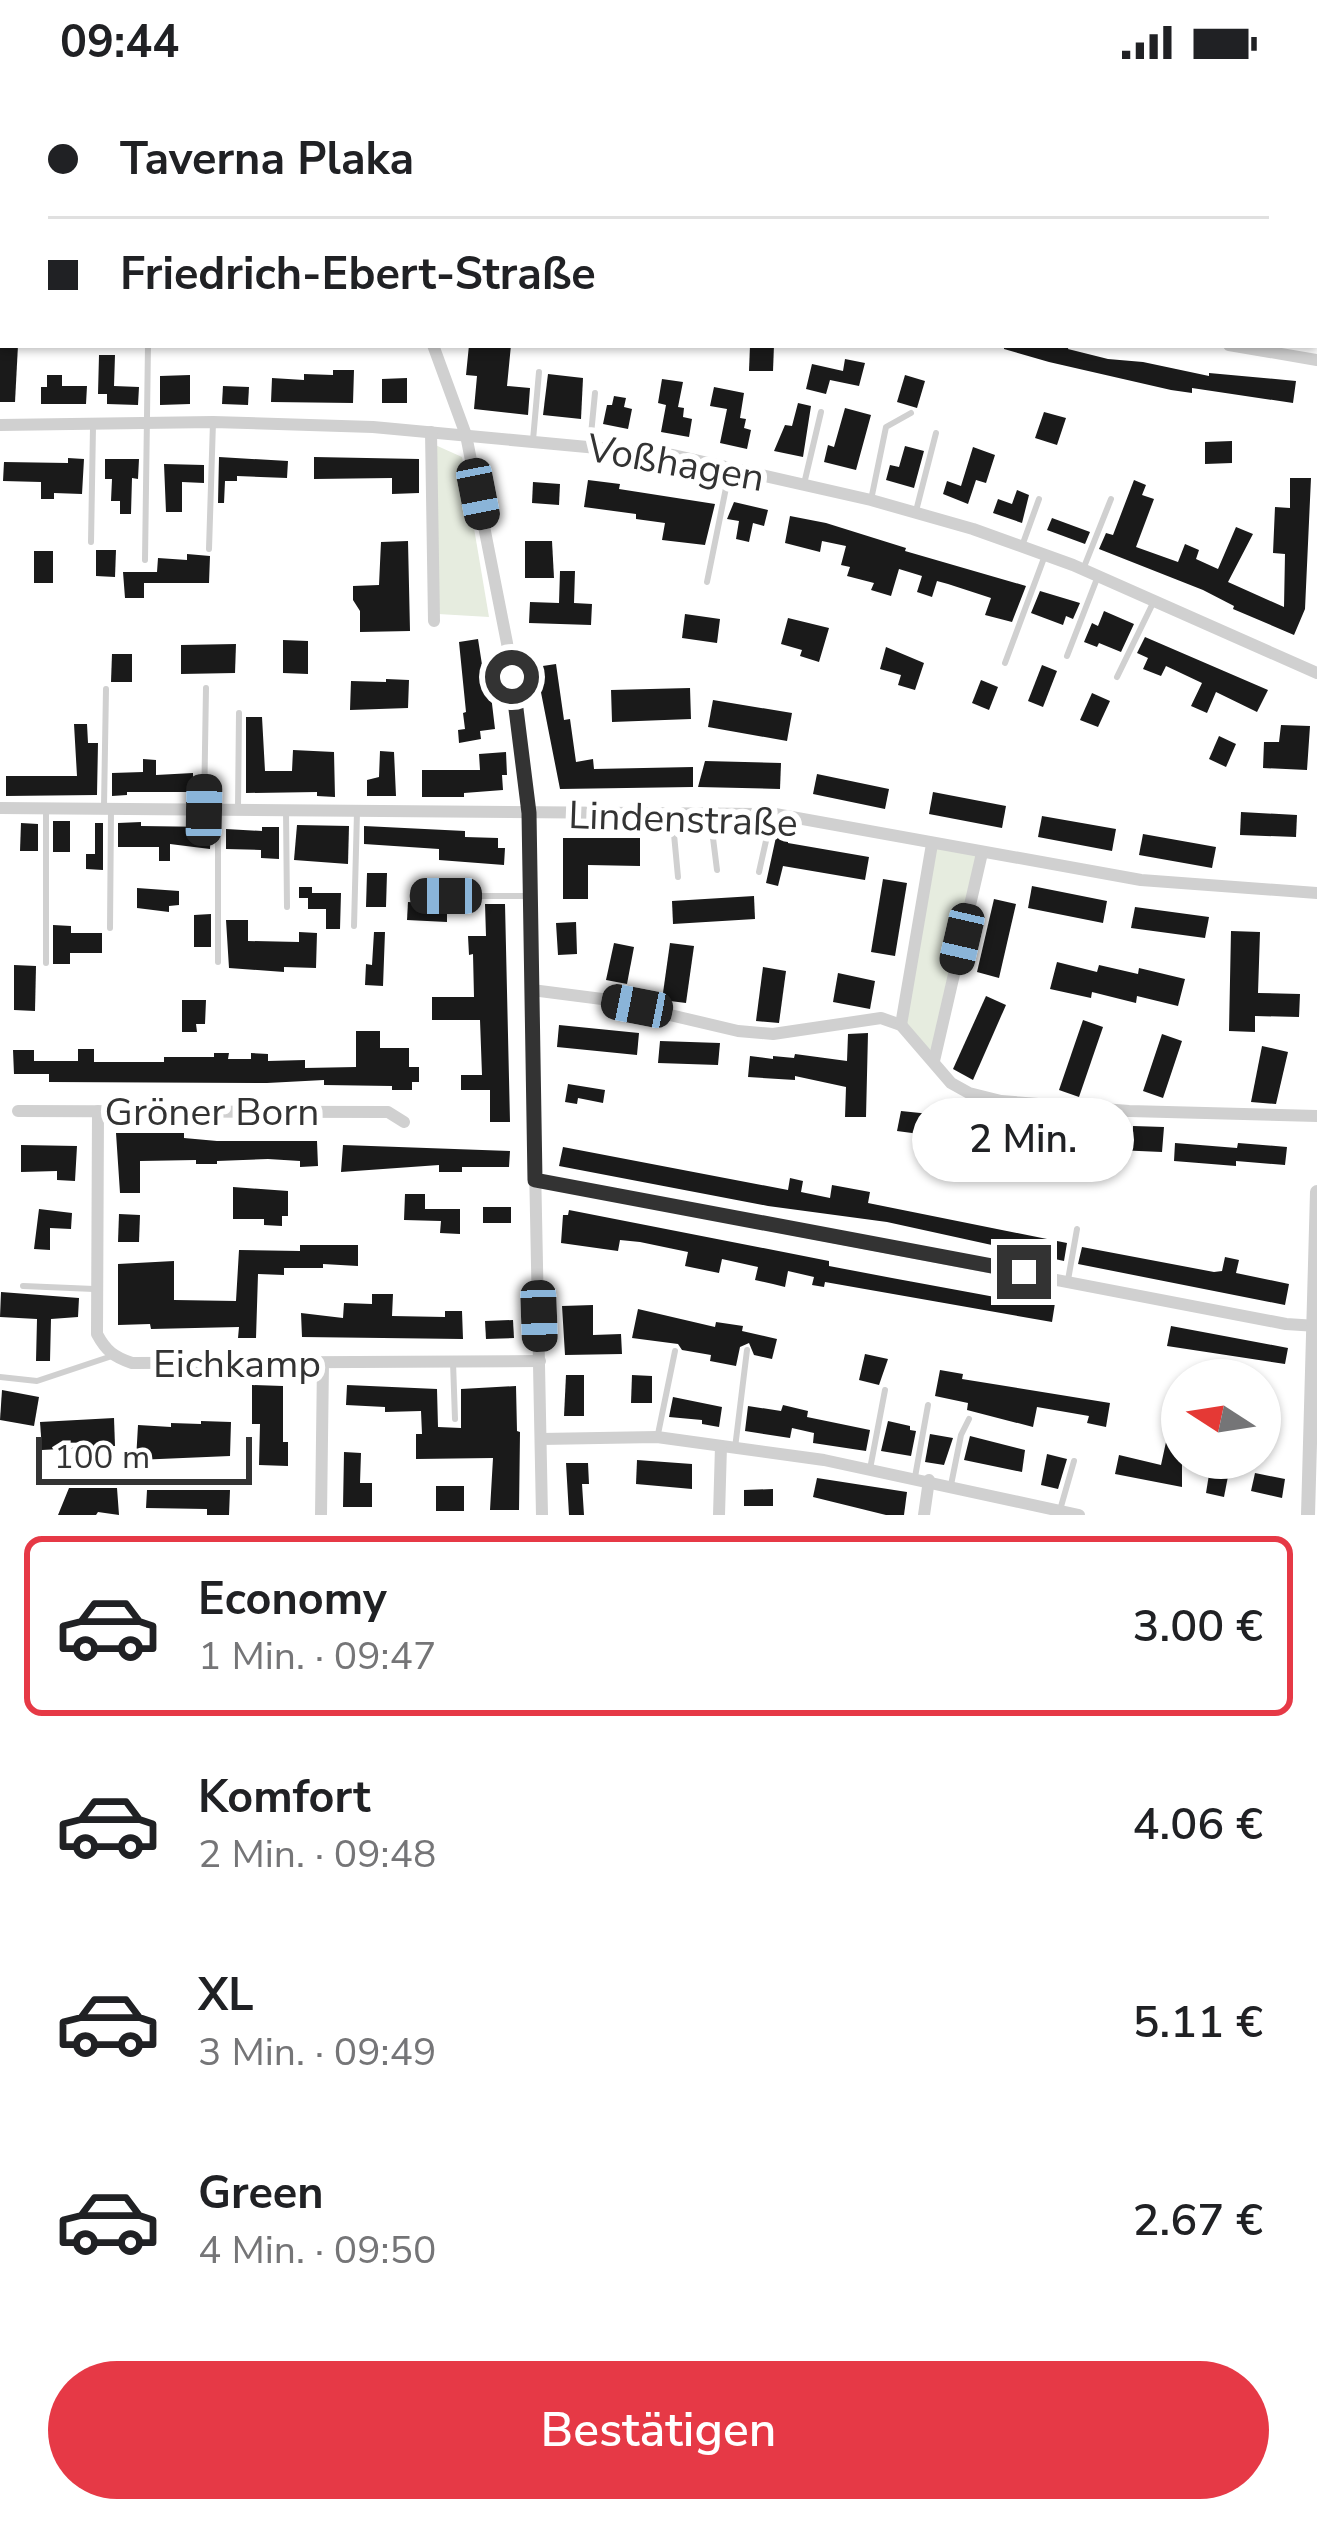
<!DOCTYPE html>
<html lang="de">
<meta charset="utf-8">
<style>
:root{--surface:#fff;--page:#f6f6f6;--text:#202124;--muted:#757577;--line:#e0e0e0;--accent:#e63946}
body{margin:0;font-family:"Nunito Sans",sans-serif;background:var(--page);color:var(--text);height:100vh;display:flex;flex-direction:column;font-size:45px;white-space:nowrap}
*{box-sizing:border-box;margin:0}
p{font-size:39px;color:var(--muted)}
.icon{flex:none;width:66px;height:66px;fill:none;stroke:currentColor;stroke-width:2;stroke-linecap:round;stroke-linejoin:round}
.map{position:relative;height:1431px;overflow:hidden}
.drawer{display:flex;flex-direction:column;background:var(--surface);flex:1}
.drawer>*{flex:none}
.banner{position:absolute;left:0px;top:0px;width:1317px;height:264px;box-shadow:0 3px 9px #0004;display:grid;align-content:center;height:264px;padding:0 48px;background:var(--surface)}
.needle{width:78px;rotate:282deg}
.buttons{position:absolute;left:1161px;top:1275px;display:grid;gap:24px}
.buttons a{display:grid;place-items:center;width:120px;height:120px;border-radius:50%;background:var(--surface);box-shadow:0 3px 9px #0004;font-size:60px}
.scale{position:absolute;left:36px;bottom:30px;width:216px;box-sizing:border-box;padding-left:12px;border:6px solid #333;border-top:0;font-size:33px;line-height:42px;white-space:nowrap;color:#333;-webkit-text-stroke:9px #fff;paint-order:stroke}
.end{position:absolute;width:54px;height:54px;margin:-27px;border:15px solid #333;background:#fff;box-shadow:0 0 0 6px #fff}
.from{border-radius:50%}
.bubble{position:absolute;height:84px;border-radius:42px;background:var(--surface);box-shadow:0 3px 9px #0004;font-size:39px;font-weight:600;line-height:84px;text-align:center}
.car{position:absolute;width:36px;height:72px;margin:-36px -18px;border-radius:15px;box-shadow:0 0 9px 3px #0007;background:linear-gradient(#222 24%,#8ab4d8 0 40%,#222 0 76%,#8ab4d8 0 86%,#222 0)}
.banner b{display:flex;align-items:center;gap:42px;height:114px;font-size:45px}
.banner b+b{border-top:3px solid var(--line)}
.banner i{width:30px;height:30px;background:var(--text)}
ul{padding:21px 0 0;list-style:none}
li{display:flex;align-items:center;gap:36px;height:180px;margin:0 24px 18px;padding:0 24px;border:6px solid transparent;border-radius:18px}
li div{flex:1}
li b{display:block;font-size:45px}
li em{font-style:normal;font-weight:600}
li.current{border-color:var(--accent)}
li>.icon{width:108px;height:108px;stroke-width:1.5}
.primary-button{display:flex;gap:24px;margin-top:auto;padding:24px 48px}
.primary-button a{flex:1;height:138px;border-radius:72px;background:var(--accent);color:#fff;font-size:48px;font-weight:600;line-height:138px;text-align:center}
.status{display:flex;justify-content:space-between;align-items:center;height:84px;padding:0 60px;background:var(--surface);direction:ltr}
.status svg{height:33px;fill:currentColor}
.map>svg:first-child{display:block}
.green{fill:#e6ecdf}
.building{fill:#1a1a1a}
.lines{fill:none;stroke-linecap:round;stroke-linejoin:round}
.service{stroke:#d0d0d0;stroke-width:6}
.minor{stroke:#d0d0d0;stroke-width:12}
.tertiary{stroke:#d0d0d0;stroke-width:14}
.route{stroke:#333;stroke-width:15}
.labels{text-anchor:middle;stroke-width:12;stroke-linejoin:round;paint-order:stroke}
.street-label{font-size:39px;fill:#333;stroke:#fff}
</style>
<div class="status"><b>09:44</b><svg viewBox="0 0 49 12"><path d="M0 12V9h3v3zM5 12V6h3v6zM10 12V3h3v9zM15 12V0h3v12zM26 1h20v11H26zM47 4h2v5h-2z"/></svg></div>
<div class="map">
<svg width="1317" height="1431" viewBox="0 0 1317 1431">
<rect width="100%" height="100%" fill="#fff"/>
<g class="green">
<path d="M433 360 462 373 489 533 438 530Z"/>
<path d="M932 760 982 769 935 977 901 941Z"/>
</g>
<g class="building">
<path d="M0 261H18L15 318H0Z"/>
<path d="M469 261H511L507 302 530 304 528 331 474 325 477 292 466 291Z"/>
<path d="M750 261H774L773 287H749Z"/>
<path d="M1004 261H1069L1068 265 1108 275 1143 278 1209 292V289L1296 297 1293 319 1192 304V309L1171 306 1049 278 1004 265Z"/>
<path d="M99 271H115L114 302 139 303 138 321 107 320V310H98Z"/>
<path d="M845 275 865 279 859 302 830 296 826 310 806 305 812 280 843 287Z"/>
<path d="M333 286H354L353 319 271 318 272 294 304 296V290L333 291Z"/>
<path d="M548 290 583 294 581 335 543 331Z"/>
<path d="M47 291H62V302H87L86 320H41V303H47Z"/>
<path d="M190 291V320L160 321V292Z"/>
<path d="M905 291 925 297 917 324 897 318Z"/>
<path d="M407 294V319H382V295Z"/>
<path d="M662 295 683 298 678 323 684 324 683 333 692 335 689 353 661 348 666 321 658 319Z"/>
<path d="M223 302 249 303 248 321 222 320Z"/>
<path d="M714 303 744 309 740 334 746 335 744 344 751 346 747 365 720 359 727 325 710 322Z"/>
<path d="M614 312 626 314 624 323 632 325 628 345 603 340 607 321H612Z"/>
<path d="M798 319 811 322 803 373 774 367 785 341 792 342Z"/>
<path d="M845 324 871 331 856 386 824 378 828 361 834 363Z"/>
<path d="M1044 328 1066 334 1057 361 1035 354Z"/>
<path d="M1232 357V379L1205 380V358Z"/>
<path d="M905 362 924 367 914 404 886 396 890 381 899 383Z"/>
<path d="M973 363 995 371 986 399 976 396 968 420 943 410 947 397 961 402Z"/>
<path d="M219 373 288 377 287 394 237 392V397H225L224 419H218Z"/>
<path d="M314 373 419 375V409L392 410V394L314 395Z"/>
<path d="M68 374 84 375 82 410 54 409V415H41V398L3 397 4 378 68 379Z"/>
<path d="M105 375H139L138 395 132 394 131 430H120V417H111L112 395H105Z"/>
<path d="M164 380 204 381V399L182 398V428H166Z"/>
<path d="M1290 394H1311L1305 525 1294 551 1233 525 1234 522 1203 506 1099 465 1106 449 1113 451 1134 396 1146 401 1142 411 1154 415 1136 463 1178 478 1185 460 1199 466 1196 475 1218 485 1236 443 1253 450 1228 498 1284 523 1285 470 1273 469 1275 423 1290 424Z"/>
<path d="M588 396 620 400 619 405 715 420 705 461 662 456 665 439 636 435V430L584 423Z"/>
<path d="M533 398 560 400 559 421 532 419Z"/>
<path d="M1017 406 1029 411 1022 439 993 429 998 415 1012 420Z"/>
<path d="M734 418 768 426 764 442 753 439 749 458 736 455 739 437 727 435Z"/>
<path d="M790 432 826 439 906 464 905 467 1026 502 1012 538 985 531 991 514 948 500 937 497 932 513 917 508 922 492 899 485 891 512 871 506 874 499 847 492 850 483 841 481 846 462 822 457 820 468 785 459Z"/>
<path d="M1052 434 1090 448 1085 460 1047 446Z"/>
<path d="M408 457 410 547 360 548V527L353 516V502L379 501 381 458Z"/>
<path d="M525 457H552L554 494H525Z"/>
<path d="M96 466H116L115 493 96 492Z"/>
<rect x="34" y="467" width="19" height="32"/>
<path d="M187 470 210 472 209 499H144V514H125L123 488H157L158 474 187 476Z"/>
<path d="M560 487H575L574 519 592 520 591 541 529 539 530 518 559 519Z"/>
<path d="M1040 507 1080 519 1073 535 1066 532 1063 541 1031 529Z"/>
<path d="M1104 527 1134 540 1121 568 1099 559 1097 563 1084 558 1092 539 1098 542Z"/>
<path d="M685 530 720 535 717 559 682 554Z"/>
<path d="M788 534 829 544 819 578 800 572 802 566 781 560Z"/>
<path d="M1145 553 1268 606 1257 628 1216 608 1207 629 1191 622 1202 599 1166 582 1161 592 1143 585 1148 574 1137 569Z"/>
<path d="M478 555 483 587 488 586 495 645 480 647 481 655 459 659 458 646 465 645 463 629 466 628 459 558Z"/>
<path d="M283 556 308 557V590L283 589Z"/>
<path d="M236 560 235 589 181 590V561Z"/>
<path d="M886 563 924 579 915 606 898 601 901 591 880 585Z"/>
<path d="M112 570H132V598H111Z"/>
<path d="M556 580 564 636 570 635 576 678 593 675 594 685 693 683V703L560 705 536 583Z"/>
<path d="M1042 581 1057 587 1043 623 1028 617Z"/>
<path d="M386 595 409 596 408 624 350 626 351 597 386 598Z"/>
<path d="M981 596 998 603 989 626 972 619Z"/>
<path d="M690 604 691 635 612 638 611 606Z"/>
<path d="M1092 609 1110 617 1098 643 1080 636Z"/>
<path d="M713 616 792 629 787 657 708 643Z"/>
<path d="M246 633H262L265 687H292L293 666 334 668 335 713 317 712V708L246 709Z"/>
<path d="M74 640H87L88 659H98L97 711 6 712V692H77Z"/>
<path d="M1281 641 1310 642 1307 686 1263 684 1264 658H1279Z"/>
<path d="M1219 652 1236 660 1226 683 1209 675Z"/>
<path d="M380 667 394 668 396 712H367V696L379 693Z"/>
<path d="M506 668 507 691H502L503 706 464 709V713H422V686H480L479 670Z"/>
<path d="M143 675 156 676V691L193 689V708H127V711L112 712V689L143 688Z"/>
<path d="M705 677 781 679 780 705 698 703Z"/>
<path d="M817 690 889 705 885 725 813 710Z"/>
<path d="M933 708 1006 722 1002 744 929 730Z"/>
<path d="M1241 728 1297 731 1296 753 1240 751Z"/>
<path d="M1042 732 1116 745 1112 767 1038 753Z"/>
<rect x="53" y="737" width="17" height="31"/>
<path d="M141 738V742L211 743 210 765 170 760V777H159V763H118V739Z"/>
<path d="M21 739 38 740V767H20Z"/>
<path d="M95 739H103V786L86 785V770H95Z"/>
<path d="M297 741 349 742 348 780 294 776Z"/>
<path d="M364 742 465 747V753L498 754V764H505L504 781 439 776V765L364 760Z"/>
<path d="M262 743H279V775L261 774V766L226 765V745L262 747Z"/>
<path d="M1143 750 1216 763 1212 784 1139 771Z"/>
<path d="M776 753 788 756V759L869 773 865 796 783 782 778 802 766 799Z"/>
<path d="M563 754H640V782L588 781V815H563Z"/>
<path d="M367 789H387L386 823H366Z"/>
<path d="M883 795 907 799 895 872 871 868Z"/>
<path d="M1032 802 1107 817 1103 839 1028 824Z"/>
<path d="M299 803H312V809H341L340 845H326V825H308V814H299Z"/>
<path d="M137 804 179 807V821L169 822V828L137 824Z"/>
<path d="M754 812 755 835 673 840 672 817Z"/>
<path d="M994 815 1016 820 999 894 977 888Z"/>
<path d="M408 818 447 820V838L407 836Z"/>
<path d="M485 820H505L510 1038H490V1006H461V991H482L480 936H432V913H474L473 870 469 871 468 852H486Z"/>
<path d="M1135 823 1209 833 1205 854 1131 844Z"/>
<path d="M211 830V863H194V831Z"/>
<path d="M226 836H248V857L299 858V848L317 849 316 884 284 883V888L229 884Z"/>
<path d="M576 838 577 870 558 871 556 839Z"/>
<path d="M53 841 71 842V849H102V869H70V880H53Z"/>
<path d="M1231 847 1260 848 1258 909 1300 910 1299 933 1255 932V948L1229 947Z"/>
<path d="M374 848H385L383 902 365 901 366 880 372 881Z"/>
<path d="M614 859 634 863 627 900 606 896Z"/>
<path d="M670 859 694 862 686 919 662 916Z"/>
<path d="M1057 878 1097 888 1099 881 1138 890 1139 884 1185 895 1178 922 1137 912 1136 919 1092 908 1091 914 1050 905Z"/>
<path d="M14 881 36 882 35 927 14 926Z"/>
<path d="M763 883 786 887 779 939 756 937Z"/>
<path d="M838 889 875 897 870 925 833 918Z"/>
<path d="M986 912 1006 921 973 996 953 985Z"/>
<path d="M182 916H206L205 940H196L197 948H182Z"/>
<path d="M1083 936 1103 943 1079 1013 1059 1006Z"/>
<path d="M559 941 639 949 637 971 557 963Z"/>
<path d="M356 947H380V964H409V983H419V998H412V1006H392V1002L324 1001V996L267 999 49 998V990H14L13 966H34V977H78V965H94V978H164V973H214V969H229L228 975H251V969L268 970V977L305 976V984L356 983Z"/>
<path d="M868 949 866 1033H845L846 1003 795 992V996L748 993 750 972 773 975V972L794 974 795 970 847 977 848 950Z"/>
<path d="M1162 950 1182 957 1163 1014 1143 1007Z"/>
<path d="M660 957 720 959 718 981 658 979Z"/>
<path d="M1262 962 1288 968 1276 1020 1251 1018Z"/>
<path d="M568 1000 605 1006 603 1019 578 1014 577 1020 565 1018Z"/>
<path d="M901 1027 998 1037 994 1060 897 1047Z"/>
<path d="M1060 1037 1083 1039V1044L1133 1047V1042L1164 1043 1162 1068 1024 1062 1025 1039 1060 1040Z"/>
<path d="M116 1049H184V1054L217 1057H317L318 1082 300 1083V1077L268 1075 217 1077V1080H196V1076L140 1077V1109H120Z"/>
<path d="M1175 1059 1237 1064 1238 1059 1287 1063 1285 1081 1236 1077V1082L1174 1077Z"/>
<path d="M21 1061 77 1062 75 1097 57 1096V1087L21 1088Z"/>
<path d="M343 1061 510 1067 509 1083H462V1088H439V1081L341 1088Z"/>
<path d="M563 1063 788 1106 790 1094 803 1097 801 1108 830 1114 832 1101 870 1108 868 1119 1067 1159 1064 1177 887 1138 768 1122 559 1082Z"/>
<path d="M233 1103 288 1107V1132H282V1142L264 1141V1135H233Z"/>
<path d="M405 1110H425V1125H460V1150L440 1149 441 1137 404 1136Z"/>
<rect x="483" y="1123" width="28" height="16"/>
<path d="M39 1125 72 1129 71 1145 50 1144V1166L34 1165Z"/>
<path d="M569 1126 829 1177V1182L892 1194 1027 1219 1028 1214 1055 1219 1052 1238 825 1198 824 1203 812 1201 814 1193 788 1187 785 1203 773 1200 755 1196 758 1183 722 1175 719 1189 685 1182 688 1168 640 1158 620 1156 618 1167 561 1159 563 1131H568Z"/>
<path d="M119 1130 140 1131 139 1158H118Z"/>
<path d="M300 1161H358V1182L323 1180V1184H284V1191L258 1190 256 1254H238L239 1243 151 1245 150 1240 118 1241V1180L174 1177V1216L236 1217 239 1166 300 1167Z"/>
<path d="M1082 1163 1214 1188 1222 1187 1225 1173 1239 1176 1236 1189 1289 1200 1285 1221 1078 1180Z"/>
<path d="M1 1208 79 1214 78 1233 51 1235 50 1277H36L37 1235 0 1233Z"/>
<path d="M372 1210H393L392 1232 445 1233V1227H462L463 1255 302 1253 301 1229 343 1234 344 1219 372 1220Z"/>
<path d="M593 1221V1251L621 1250 622 1270 565 1271 562 1222Z"/>
<path d="M638 1225 715 1243 716 1238 743 1242 742 1247 777 1255 772 1275 754 1271 749 1259 740 1263 736 1282 710 1277 711 1271 682 1266 678 1260 632 1254Z"/>
<path d="M513 1236 514 1254 486 1255 485 1237Z"/>
<path d="M1171 1242 1288 1264 1285 1280 1167 1262Z"/>
<path d="M865 1270 888 1275 879 1301 859 1296Z"/>
<path d="M940 1286 963 1290 962 1295 1110 1319 1106 1343 1087 1339 1089 1332 1037 1323 1033 1343 967 1326 968 1319 935 1312Z"/>
<path d="M566 1291H584V1332H564Z"/>
<path d="M632 1291 652 1292V1319H631Z"/>
<path d="M252 1301 283 1302V1358H288V1382L259 1381 260 1340H252Z"/>
<path d="M347 1301 437 1305 438 1343 461 1344V1305L516 1302 517 1347 520 1348 519 1426H490L493 1374 416 1375V1350H422L421 1327 385 1328V1323L346 1321Z"/>
<path d="M2 1306 39 1313 34 1342 0 1336Z"/>
<path d="M673 1313 722 1323 719 1343 702 1340V1336L669 1333Z"/>
<path d="M783 1321 808 1327 807 1333 870 1346 866 1367 813 1359 814 1349 792 1344 790 1354 745 1347 748 1322 781 1327Z"/>
<path d="M114 1334 115 1362 42 1366 40 1338Z"/>
<path d="M1171 1335 1182 1337V1403L1115 1390 1119 1371 1161 1381Z"/>
<path d="M201 1337 231 1338 230 1372 136 1376 138 1341 171 1343V1339L201 1340Z"/>
<path d="M888 1337 910 1342V1346L916 1347 911 1372 881 1367Z"/>
<path d="M930 1350 953 1354 944 1381 925 1378Z"/>
<path d="M970 1352 1025 1366 1022 1388 964 1376Z"/>
<path d="M344 1368 361 1369 360 1399H372V1423H343Z"/>
<path d="M1047 1370 1067 1375 1058 1405 1041 1401Z"/>
<path d="M637 1376 692 1380V1405L636 1400Z"/>
<path d="M1211 1378 1230 1382 1224 1413 1206 1409Z"/>
<path d="M566 1379H588L589 1400H582L584 1431H569Z"/>
<path d="M1255 1389 1285 1395 1282 1414 1251 1407Z"/>
<path d="M817 1394 907 1408 904 1431H886L813 1413Z"/>
<rect x="436" y="1402" width="28" height="25"/>
<path d="M69 1404H117L119 1431 98 1428 96 1431H58Z"/>
<path d="M773 1405V1422H744V1406Z"/>
<path d="M147 1406H230L229 1431H207V1425L146 1424Z"/>
</g>
<g class="lines">
<g class="service">
<path d="M105 0 109 3"/>
<path d="M403 3 407 0"/>
<path d="M533 356 539 288"/>
<path d="M590 361 595 309"/>
<path d="M804 400 821 328"/>
<path d="M871 416 886 343 911 329"/>
<path d="M916 427 936 349"/>
<path d="M91 458 93 343"/>
<path d="M1022 462 1039 415"/>
<path d="M209 465 213 338"/>
<path d="M145 476 148 261"/>
<path d="M1084 483 1111 415"/>
<path d="M707 498 730 384"/>
<path d="M1067 572 1098 492"/>
<path d="M1005 579 1044 474"/>
<path d="M1117 593 1154 517"/>
<path d="M104 722 106 605"/>
<path d="M238 723 239 629"/>
<path d="M46 725V879"/>
<path d="M204 726 206 604"/>
<path d="M218 726V878"/>
<path d="M286 727 287 823"/>
<path d="M672 729 678 793"/>
<path d="M710 730 717 786"/>
<path d="M759 788 772 730"/>
<path d="M412 812H528"/>
<path d="M354 842 357 728"/>
<path d="M110 844 111 725"/>
<path d="M1068 1196 1077 1145"/>
<path d="M23 1202 94 1205"/>
<path d="M453 1278 455 1335"/>
<path d="M0 1293 37 1297 112 1272"/>
<path d="M658 1350 675 1267"/>
<path d="M735 1364 747 1266"/>
<path d="M870 1385 885 1306"/>
<path d="M915 1393 928 1321"/>
<path d="M951 1401 961 1351 969 1335"/>
<path d="M1060 1426 1074 1377"/>
</g>
<g class="minor">
<path d="M319 0 321 3"/>
<path d="M650 0 651 3"/>
<path d="M737 0 740 3"/>
<path d="M935 0V3"/>
<path d="M1074 0V3"/>
<path d="M83 3 85 0"/>
<path d="M0 79 3 78"/>
<path d="M433 261 466 351 507 559 528 729 542 1431"/>
<path d="M1229 261 1317 276"/>
<path d="M0 341 213 338 373 343 673 371 871 416 973 445 1073 481 1317 589"/>
<path d="M431 348 434 537"/>
<path d="M0 724 775 730 1141 796 1317 809"/>
<path d="M532 906 602 915 738 947 773 950 881 934 901 941 951 999 969 1009 1001 1017 1129 1027 1317 1032"/>
<path d="M901 941 932 760"/>
<path d="M934 977 982 769"/>
<path d="M18 1027 388 1028 404 1038"/>
<path d="M98 1027 97 1250C106 1267 114 1273 132 1279L540 1277"/>
<path d="M535 1096 1286 1240 1317 1242"/>
<path d="M541 1355 657 1353 824 1376 1079 1431"/>
<path d="M321 1431 323 1279"/>
<path d="M719 1431 721 1362"/>
<path d="M924 1431 929 1396"/>
</g>
<path class="tertiary" d="M1308 1431 1317 1108"/>
</g>
<g class="lines">
<path class="route" d="M512 593 529 729 535 1096 1024 1188"/>
</g>
<g class="labels">
<g class="street-label">
<text transform="translate(676 378) rotate(10)" y="14">Voßhagen</text>
<text transform="translate(683 734) rotate(2)" y="14">Lindenstraße</text>
<text x="212" y="1041">Gröner Born</text>
<text x="237" y="1293">Eichkamp</text>
</g>
</g>
</svg>
<div class="buttons">
<a><svg class="needle" viewBox="-14 -14 28 28"><path d="M0-13l5 13h-10z" fill="#e53935"/><path d="M0 13l5-13h-10z" fill="#757577"/></svg></a>
</div>
<div class="scale">100 m</div>
<i class="end from" style="left:512px;top:593px"></i>
<i class="end" style="left:1024px;top:1188px"></i>
<div class="bubble" style="left:912px;top:1014px;width:222px">2 Min.</div>
<i class="car" style="left:478px;top:410px;rotate:169deg"></i>
<i class="car" style="left:204px;top:726px;rotate:1deg"></i>
<i class="car" style="left:446px;top:812px;rotate:270deg"></i>
<i class="car" style="left:962px;top:855px;rotate:193deg"></i>
<i class="car" style="left:637px;top:922px;rotate:281deg"></i>
<i class="car" style="left:539px;top:1232px;rotate:178deg"></i>
<div class="banner">
<b><i class="from"></i>Taverna Plaka</b>
<b><i></i>Friedrich-Ebert-Straße</b>
</div>
</div>
<section class="drawer">
<ul>
<li class="current"><svg class="icon" aria-label="car" viewBox="0 0 24 24"><path d="M5 17H2v-5l4-1 3-4h7l3 4 3 1v5h-3M9 17h6M6 11h13"/><circle cx="7" cy="17" r="2"/><circle cx="17" cy="17" r="2"/></svg><div><b>Economy</b><p>1 Min. · 09:47</p></div><em>3.00 €</em></li>
<li><svg class="icon" aria-label="car" viewBox="0 0 24 24"><path d="M5 17H2v-5l4-1 3-4h7l3 4 3 1v5h-3M9 17h6M6 11h13"/><circle cx="7" cy="17" r="2"/><circle cx="17" cy="17" r="2"/></svg><div><b>Komfort</b><p>2 Min. · 09:48</p></div><em>4.06 €</em></li>
<li><svg class="icon" aria-label="car" viewBox="0 0 24 24"><path d="M5 17H2v-5l4-1 3-4h7l3 4 3 1v5h-3M9 17h6M6 11h13"/><circle cx="7" cy="17" r="2"/><circle cx="17" cy="17" r="2"/></svg><div><b>XL</b><p>3 Min. · 09:49</p></div><em>5.11 €</em></li>
<li><svg class="icon" aria-label="car" viewBox="0 0 24 24"><path d="M5 17H2v-5l4-1 3-4h7l3 4 3 1v5h-3M9 17h6M6 11h13"/><circle cx="7" cy="17" r="2"/><circle cx="17" cy="17" r="2"/></svg><div><b>Green</b><p>4 Min. · 09:50</p></div><em>2.67 €</em></li>
</ul>
<div class="primary-button"><a>Bestätigen</a></div>
</section>
